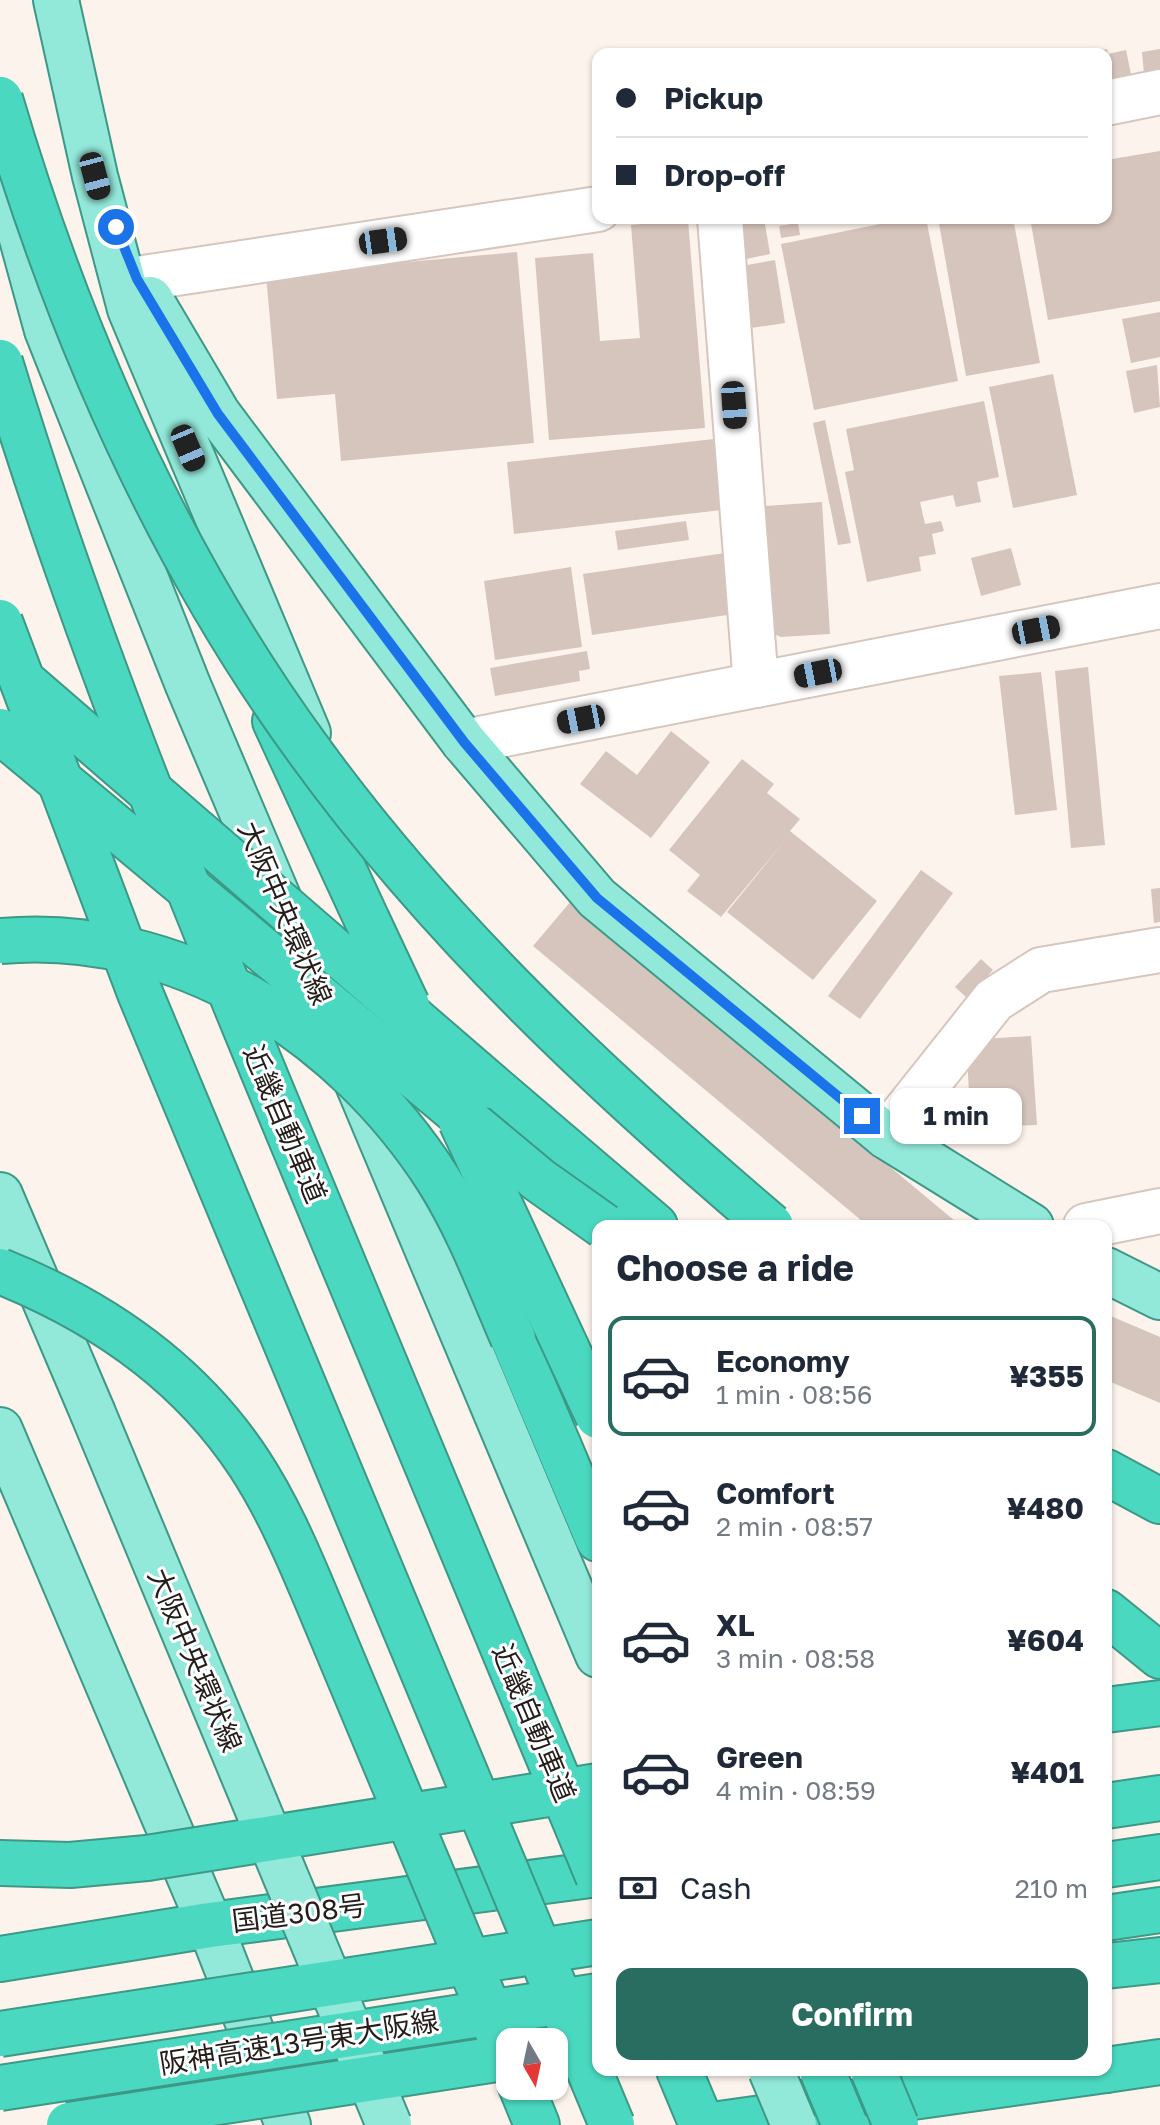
<!DOCTYPE html>
<meta charset="utf-8">
<style>
:root{--surface:#fff;--page:#f2f2f3;--text:#1f2937;--muted:#747a83;--line:#e0e1e3;--accent:#286d60}
body{margin:0;font-family:"Golos Text","Noto Sans JP",sans-serif;background:var(--page);color:var(--text);height:100vh;display:flex;flex-direction:column;font-size:30px;white-space:nowrap}
*{box-sizing:border-box;margin:0}
p{font-size:26px;color:var(--muted)}
.icon{flex:none;width:44px;height:44px;fill:none;stroke:currentColor;stroke-width:2;stroke-linecap:round;stroke-linejoin:round}
.map{position:relative;flex:1;overflow:hidden}
.sheet{position:absolute;left:592px;top:1220px;width:520px;height:856px;display:flex;flex-direction:column;background:var(--surface);border-radius:16px;box-shadow:0 2px 6px #0004}
.sheet>*{flex:none}
.guide{position:absolute;left:592px;top:48px;width:520px;height:176px;border-radius:16px;box-shadow:0 2px 6px #0004;display:grid;align-content:center;height:176px;padding:0 24px;background:var(--surface)}
.needle{width:52px;rotate:171deg}
.tools{position:absolute;left:496px;top:2028px;display:grid;gap:16px}
.tools a{display:grid;place-items:center;width:72px;height:72px;border-radius:16px;background:var(--surface);box-shadow:0 2px 6px #0004;font-size:40px}
.end{position:absolute;width:36px;height:36px;margin:-18px;border:10px solid #1a73e8;background:#fff;box-shadow:0 0 0 4px #fff}
.from{border-radius:50%}
.bubble{position:absolute;height:56px;border-radius:16px;background:var(--surface);box-shadow:0 2px 6px #0004;font-size:26px;font-weight:700;line-height:56px;text-align:center}
.car{position:absolute;width:24px;height:48px;margin:-24px -12px;border-radius:10px;box-shadow:0 0 6px 2px #0007;background:linear-gradient(#222 24%,#8ab4d8 0 40%,#222 0 76%,#8ab4d8 0 86%,#222 0)}
.guide b{display:flex;align-items:center;gap:28px;height:76px;font-size:30px}
.guide b+b{border-top:2px solid var(--line)}
.guide i{width:20px;height:20px;background:var(--text)}
ul{padding:0;list-style:none}
li{display:flex;align-items:center;gap:24px;height:120px;margin:0 16px 12px;padding:0 8px;border:4px solid transparent;border-radius:16px}
li div{flex:1}
li b{display:block;font-size:30px}
li em{font-style:normal;font-weight:700}
li.selected{border-color:var(--accent)}
li>.icon{width:72px;height:72px;stroke-width:1.5}
h2{padding:0 24px;font-size:36px;line-height:96px}
.pay{display:flex;align-items:center;gap:20px;height:88px;padding:0 24px;font-size:30px}
.pay p{margin-inline-start:auto}
.action{display:flex;gap:16px;margin-top:auto;padding:16px 24px}
.action a{flex:1;height:92px;border-radius:16px;background:var(--accent);color:#fff;font-size:32px;font-weight:700;line-height:92px;text-align:center}
.map>svg:first-child{display:block}
.building{fill:#d6c5bd}
.lines{fill:none;stroke-linecap:round;stroke-linejoin:round}
.minor-casing{stroke:#d6c6bd;stroke-width:48}
.major-casing{stroke:#3d9886;stroke-width:48}
.highway-casing{stroke:#3d9886;stroke-width:48}
.minor{stroke:#fff;stroke-width:44}
.major{stroke:#92e8d9;stroke-width:44}
.highway{stroke:#4ad9c0;stroke-width:44}
.major-bridge-casing{stroke:#3d9886;stroke-width:48;stroke-linecap:butt}
.highway-bridge-casing{stroke:#3d9886;stroke-width:48;stroke-linecap:butt}
.major-bridge{stroke:#92e8d9;stroke-width:44}
.highway-bridge{stroke:#4ad9c0;stroke-width:44}
.route{stroke:#1a73e8;stroke-width:10}
.labels{text-anchor:middle;stroke-width:6;stroke-linejoin:round;paint-order:stroke}
.street-label{font-size:28px;fill:#241e1b;stroke:#fff}
</style>
<div class="map">
<svg width="1160" height="2125" viewBox="0 0 1160 2125">
<rect width="100%" height="100%" fill="#fdf3ed"/>
<g class="building">
<path d="M1107 49 1108 54 1126 50 1132 79 1106 84V54L1087 52Z"/>
<path d="M1160 49V71L1144 74 1142 52Z"/>
<path d="M1160 151V301L1048 320 1030 218H1106V160Z"/>
<path d="M740 218H764L770 254 741 260Z"/>
<path d="M910 218H926L958 381 814 410 781 244Z"/>
<path d="M938 218H1013L1040 363 966 376Z"/>
<path d="M688 220 705 428 549 440 535 258 593 253 600 341 640 338 631 225Z"/>
<path d="M798 223 800 235 781 238 779 226Z"/>
<path d="M517 252 534 443 341 461 335 394 277 399 266 275Z"/>
<path d="M775 260 785 323 751 328 742 266Z"/>
<path d="M1160 312V357L1131 363 1122 319Z"/>
<path d="M1157 365 1160 407 1134 413 1126 371Z"/>
<path d="M1053 374 1077 495 1013 508 989 387Z"/>
<path d="M984 401 999 477 977 482 981 502 956 507 953 495 920 502 925 524 941 521 944 531 932 534 936 554 919 557 921 571 867 582 845 472 854 470 846 429Z"/>
<path d="M825 420 851 543 838 545 813 423Z"/>
<path d="M714 439 722 510 514 534 507 462Z"/>
<path d="M822 502 830 634 781 637 758 627 750 507Z"/>
<path d="M686 521 689 540 618 550 615 531Z"/>
<path d="M1011 548 1021 585 981 596 971 558Z"/>
<path d="M725 553 734 614 592 635 583 574Z"/>
<path d="M571 567 582 647 495 660 484 581Z"/>
<path d="M587 651 590 669 579 671 580 681 495 696 490 668Z"/>
<path d="M1088 667 1105 845 1071 848 1055 671Z"/>
<path d="M1041 672 1057 810 1015 815 999 676Z"/>
<path d="M671 731 710 762 651 838 580 784 606 751 637 775Z"/>
<path d="M742 759 774 784 767 793 800 819 790 831 877 901 813 980 727 912 787 838 721 917 687 891 700 875 669 850Z"/>
<path d="M921 870 953 893 860 1019 828 996Z"/>
<path d="M1160 888V922L1154 923 1151 889Z"/>
<path d="M571 901 961 1226H868L533 946Z"/>
<path d="M981 959 993 970 967 998 955 987Z"/>
<path d="M1031 1036 1037 1125 988 1127 987 1110 970 1112 967 1055 982 1054 981 1039Z"/>
<path d="M1106 1314 1160 1337V1403L1106 1380Z"/>
</g>
<g class="lines">
<defs>
<g id="minor">
<path d="M1106 103 1160 92"/>
<path d="M720 218 756 685"/>
<path d="M137 279 598 209"/>
<path d="M464 742 1160 606"/>
<path d="M886 1136 994 1000 1041 970 1160 950"/>
<path d="M1086 1226 1160 1211"/>
</g>
<g id="major">
<path d="M56 0 95 176 130 309 308 733"/>
<path d="M4 173 47 330 188 685 325 1008"/>
<path d="M150 299 218 414 464 742 597 898 886 1136 1031 1226"/>
<path d="M357 1082 598 1655"/>
<path d="M0 1195 92 1411"/>
<path d="M1106 1270 1160 1297"/>
<path d="M0 1430 210 1925 288 2125"/>
</g>
<g id="highway">
<path d="M275 721 367 920"/>
<path d="M491 1086 655 1226"/>
<path d="M513 1338 598 1539"/>
<path d="M1106 1472 1160 1501"/>
<path d="M1106 1612 1160 1656"/>
<path d="M1106 1710 1160 1703"/>
<path d="M1106 1806 1160 1798"/>
<path d="M0 1863 70 1865 147 1858"/>
<path d="M1106 1865 1160 1857"/>
<path d="M1106 1918 1160 1910"/>
<path d="M0 1959 210 1925 598 1874"/>
<path d="M1106 1966 1160 1960"/>
<path d="M679 2070 702 2125"/>
<path d="M1106 2070 1160 2062"/>
<path d="M521 2086 537 2125"/>
<path d="M712 2125 1106 2070"/>
</g>
</defs>
<use href="#minor" class="minor-casing"/>
<use href="#major" class="major-casing"/>
<use href="#highway" class="highway-casing"/>
<use href="#minor" class="minor"/>
<use href="#major" class="major"/>
<use href="#highway" class="highway"/>
<defs>
<g id="major-bridge">
<path d="M92 1411 389 2125"/>
<path d="M771 2070 794 2125"/>
</g>
<g id="highway-bridge">
<path d="M0 99C68 330 167 557 310 752 440 931 603 1083 771 1226"/>
<path d="M0 362C81 629 186 886 293 1143 394 1388 496 1632 598 1876"/>
<path d="M0 622 140 993 612 2125"/>
<path d="M27 685 491 1086"/>
<path d="M0 731 539 1180 604 1226"/>
<path d="M367 920 407 1005"/>
<path d="M0 941C178 925 344 1032 438 1179 469 1228 490 1285 513 1338"/>
<path d="M461 1121 598 1416"/>
<path d="M0 1271C100 1311 189 1372 249 1463 276 1504 296 1550 315 1595L510 2061"/>
<path d="M147 1858 598 1786"/>
<path d="M0 2034 598 1942"/>
<path d="M822 2070 845 2125"/>
<path d="M873 2070 896 2125"/>
<path d="M0 2088 598 1996"/>
<path d="M69 2125 510 2057"/>
</g>
</defs>
<use href="#major-bridge" class="major-bridge-casing"/>
<use href="#highway-bridge" class="highway-bridge-casing"/>
<use href="#major-bridge" class="major-bridge"/>
<use href="#highway-bridge" class="highway-bridge"/>
</g>
<g class="lines">
<path class="route" d="M116 227 137 279 218 414 464 742 597 898 862 1116"/>
</g>
<g class="labels">
<g class="street-label">
<text transform="translate(285 913) rotate(67)" y="10">大阪中央環状線</text>
<text transform="translate(285 1124) rotate(67)" y="10">近畿自動車道</text>
<text transform="translate(195 1660) rotate(67)" y="10">大阪中央環状線</text>
<text transform="translate(534 1723) rotate(67)" y="10">近畿自動車道</text>
<text transform="translate(299 1913) rotate(-7)" y="10">国道308号</text>
<text transform="translate(299 2042) rotate(-9)" y="10">阪神高速13号東大阪線</text>
</g>
</g>
</svg>
<div class="tools">
<a><svg class="needle" viewBox="-14 -14 28 28"><path d="M0-13l5 13h-10z" fill="#e53935"/><path d="M0 13l5-13h-10z" fill="#747a83"/></svg></a>
</div>
<i class="end from" style="left:116px;top:227px"></i>
<i class="end" style="left:862px;top:1116px"></i>
<div class="bubble" style="left:890px;top:1088px;width:132px">1 min</div>
<i class="car" style="left:95px;top:176px;rotate:165deg"></i>
<i class="car" style="left:383px;top:241px;rotate:82deg"></i>
<i class="car" style="left:734px;top:405px;rotate:176deg"></i>
<i class="car" style="left:188px;top:448px;rotate:157deg"></i>
<i class="car" style="left:1036px;top:630px;rotate:79deg"></i>
<i class="car" style="left:818px;top:673px;rotate:259deg"></i>
<i class="car" style="left:581px;top:719px;rotate:259deg"></i>
<div class="guide">
<b><i class="from"></i>Pickup</b>
<b><i></i>Drop-off</b>
</div>
<section class="sheet">
<h2>Choose a ride</h2>
<ul>
<li class="selected"><svg class="icon" aria-label="car" viewBox="0 0 24 24"><path d="M5 17H2v-5l4-1 3-4h7l3 4 3 1v5h-3M9 17h6M6 11h13"/><circle cx="7" cy="17" r="2"/><circle cx="17" cy="17" r="2"/></svg><div><b>Economy</b><p>1 min · 08:56</p></div><em>¥355</em></li>
<li><svg class="icon" aria-label="car" viewBox="0 0 24 24"><path d="M5 17H2v-5l4-1 3-4h7l3 4 3 1v5h-3M9 17h6M6 11h13"/><circle cx="7" cy="17" r="2"/><circle cx="17" cy="17" r="2"/></svg><div><b>Comfort</b><p>2 min · 08:57</p></div><em>¥480</em></li>
<li><svg class="icon" aria-label="car" viewBox="0 0 24 24"><path d="M5 17H2v-5l4-1 3-4h7l3 4 3 1v5h-3M9 17h6M6 11h13"/><circle cx="7" cy="17" r="2"/><circle cx="17" cy="17" r="2"/></svg><div><b>XL</b><p>3 min · 08:58</p></div><em>¥604</em></li>
<li><svg class="icon" aria-label="car" viewBox="0 0 24 24"><path d="M5 17H2v-5l4-1 3-4h7l3 4 3 1v5h-3M9 17h6M6 11h13"/><circle cx="7" cy="17" r="2"/><circle cx="17" cy="17" r="2"/></svg><div><b>Green</b><p>4 min · 08:59</p></div><em>¥401</em></li>
</ul>
<div class="pay"><svg class="icon" aria-label="cash" viewBox="0 0 24 24"><path d="M3 7h18v10H3z"/><circle cx="12" cy="12" r="2"/></svg>Cash<p>210 m</p></div>
<div class="action"><a>Confirm</a></div>
</section>
</div>
